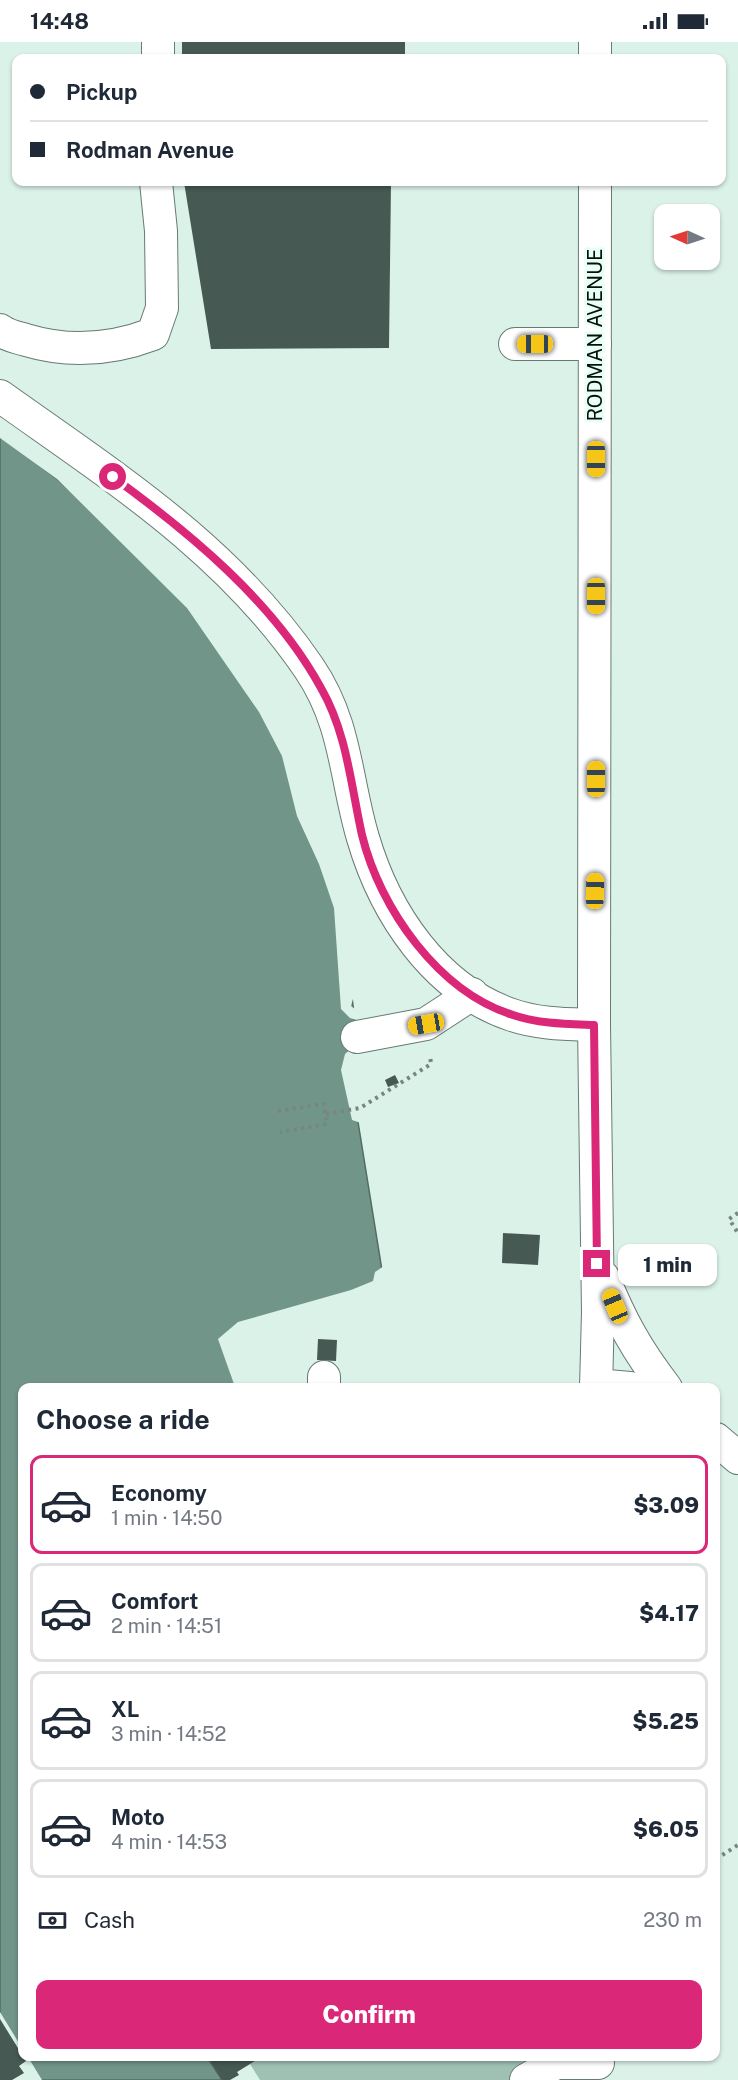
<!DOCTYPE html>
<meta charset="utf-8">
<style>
:root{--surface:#fff;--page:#f2f2f3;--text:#1f2937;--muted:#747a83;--line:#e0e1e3;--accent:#db2777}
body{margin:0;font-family:"Public Sans",sans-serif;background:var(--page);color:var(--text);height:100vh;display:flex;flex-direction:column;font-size:22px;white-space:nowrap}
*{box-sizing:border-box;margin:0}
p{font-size:20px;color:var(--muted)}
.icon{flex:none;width:33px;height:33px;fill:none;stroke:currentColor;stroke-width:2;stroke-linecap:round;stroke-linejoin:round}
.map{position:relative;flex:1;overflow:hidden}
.drawer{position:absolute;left:18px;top:1341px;width:702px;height:678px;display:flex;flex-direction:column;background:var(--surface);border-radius:12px;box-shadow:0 2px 4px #0004}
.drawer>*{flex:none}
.hud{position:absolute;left:12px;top:12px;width:714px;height:132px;border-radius:12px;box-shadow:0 2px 4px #0004;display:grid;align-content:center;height:132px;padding:0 18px;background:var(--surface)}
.needle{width:39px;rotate:273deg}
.controls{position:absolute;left:654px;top:162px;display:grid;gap:12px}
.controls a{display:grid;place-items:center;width:66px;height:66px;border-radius:12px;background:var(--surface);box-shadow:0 2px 4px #0004;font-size:30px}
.end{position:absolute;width:27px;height:27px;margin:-14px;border:8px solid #db2777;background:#fff;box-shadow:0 0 0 3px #fff}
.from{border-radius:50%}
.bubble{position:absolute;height:42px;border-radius:12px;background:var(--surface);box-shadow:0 2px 4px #0004;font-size:20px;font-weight:800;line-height:42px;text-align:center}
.car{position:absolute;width:18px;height:36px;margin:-18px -9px;border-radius:8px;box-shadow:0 0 4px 2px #0007;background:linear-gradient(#f5c518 24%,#345 0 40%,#f5c518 0 76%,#345 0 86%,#f5c518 0)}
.hud b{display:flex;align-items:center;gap:21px;height:57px;font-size:22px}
.hud b+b{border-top:2px solid var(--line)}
.hud i{width:15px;height:15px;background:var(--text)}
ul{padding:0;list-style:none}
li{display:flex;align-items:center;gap:18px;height:99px;margin:0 12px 9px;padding:0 6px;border:3px solid var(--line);border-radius:12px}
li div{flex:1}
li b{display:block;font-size:22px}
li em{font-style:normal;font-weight:800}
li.current{border-color:var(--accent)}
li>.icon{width:54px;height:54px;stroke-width:1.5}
h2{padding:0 18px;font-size:27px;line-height:72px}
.pay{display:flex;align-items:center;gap:15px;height:66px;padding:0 18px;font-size:22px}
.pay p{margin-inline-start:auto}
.action{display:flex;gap:12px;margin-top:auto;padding:12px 18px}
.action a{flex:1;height:69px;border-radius:12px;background:var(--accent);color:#fff;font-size:24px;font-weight:800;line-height:69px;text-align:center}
.status{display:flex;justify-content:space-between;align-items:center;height:42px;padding:0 30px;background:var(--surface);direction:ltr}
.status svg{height:16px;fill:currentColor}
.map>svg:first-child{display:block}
.green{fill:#9fc1b4}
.water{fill:#729589;stroke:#526d64;stroke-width:1.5}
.pier{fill:#dbf2e9}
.building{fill:#465952}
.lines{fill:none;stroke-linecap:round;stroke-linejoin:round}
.minor-casing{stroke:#677b74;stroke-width:34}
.path{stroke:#768680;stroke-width:4;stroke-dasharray:3 4.5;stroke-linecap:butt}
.minor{stroke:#fff;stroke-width:32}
.route{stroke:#db2777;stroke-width:8}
.labels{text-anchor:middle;stroke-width:6;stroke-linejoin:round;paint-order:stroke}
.street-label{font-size:20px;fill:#08100d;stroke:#e8fff6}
</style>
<div class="status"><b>14:48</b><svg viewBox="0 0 49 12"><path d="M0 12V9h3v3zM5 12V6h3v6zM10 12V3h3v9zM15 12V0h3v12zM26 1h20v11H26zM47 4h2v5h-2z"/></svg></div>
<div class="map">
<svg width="738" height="2038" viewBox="0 0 738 2038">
<rect width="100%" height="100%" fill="#dbf2e9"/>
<path class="green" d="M207 2015H551V2038H260L250 2022 222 2038Z"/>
<path class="water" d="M0 393 57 437 198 566 274 681 306 782 339 853 358 1003 348 1018 386 1253 239 1291 231 1331 236 1345 22 1346V2014L207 2015 222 2038H0Z"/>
<g class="pier">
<path d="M0 390 59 435 200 564 276 679 309 780 342 852 354 953 351 964 355 967 357 978 350 976 341 967 334 866 319 822 297 774 282 714 259 670 187 566 57 437 0 396Z"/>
<path d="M353 1005 355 1007 351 1018 361 1081 352 1078 341 1028 345 1012Z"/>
<path d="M384 1224 389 1253 387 1256 242 1294 234 1331 239 1346 235 1345 218 1297 238 1280 351 1248 373 1239 375 1230Z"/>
<path d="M0 1970 22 2006V2014L28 2015 42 2038H0Z"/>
</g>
<g class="building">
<rect x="182" y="0" width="223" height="16"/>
<path d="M184 140H391L389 306 211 307Z"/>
<path d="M395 1033 399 1041 388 1045 385 1038Z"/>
<path d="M503 1191 540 1193 538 1223 502 1221Z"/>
<path d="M318 1297 337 1298 336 1319 317 1318Z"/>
<path d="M0 1977 26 2019 19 2024 24 2031 12 2038H0Z"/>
<path d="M207 2014H256L258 2017 237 2030 239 2033 230 2038H222Z"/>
</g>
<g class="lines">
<defs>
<g id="minor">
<path d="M595 0V16"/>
<path d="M158 16V0"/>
<path d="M595 140 594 983 598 1270 596 1346"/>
<path d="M0 288C8 294 16 295 26 298 69 311 111 308 153 292L162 266 161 189 156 140"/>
<path d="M515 302H595"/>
<path d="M0 354C115 436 228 507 309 626 347 682 345 736 363 796 385 871 435 947 512 973 538 982 566 982 594 983"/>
<path d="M357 995 426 982 472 952"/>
<path d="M603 1235C621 1279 636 1307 666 1346"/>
<path d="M596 1343 630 1346"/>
<path d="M324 1346V1335"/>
<path d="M716 1397 738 1416"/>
<path d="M526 2038 556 2021H598"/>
</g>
</defs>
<use href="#minor" class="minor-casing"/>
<g class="path">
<path d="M278 1069 324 1062 327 1082 280 1090"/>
<path d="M326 1072 360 1066 431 1022 430 1013"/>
<path d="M738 1171 729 1177 738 1191"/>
<path d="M716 1817 738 1803"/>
</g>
<use href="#minor" class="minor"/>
</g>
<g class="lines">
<path class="route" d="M113 435C190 491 274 560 321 646 347 691 351 744 362 793 380 867 439 950 513 973 539 982 567 982 594 983L597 1222"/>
</g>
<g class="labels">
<g class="street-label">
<text transform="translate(595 293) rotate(-90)" y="7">RODMAN AVENUE</text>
</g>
</g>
</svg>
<div class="controls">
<a><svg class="needle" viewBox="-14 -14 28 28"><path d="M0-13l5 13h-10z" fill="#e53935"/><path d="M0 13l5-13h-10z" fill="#747a83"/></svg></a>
</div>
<i class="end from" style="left:113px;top:435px"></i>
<i class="end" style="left:597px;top:1222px"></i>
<div class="bubble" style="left:618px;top:1202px;width:99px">1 min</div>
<i class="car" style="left:535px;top:302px;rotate:270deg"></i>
<i class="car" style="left:596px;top:417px;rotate:180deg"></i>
<i class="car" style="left:596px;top:554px;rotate:180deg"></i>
<i class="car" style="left:596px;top:737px;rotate:0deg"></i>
<i class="car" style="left:595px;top:849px;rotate:1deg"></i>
<i class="car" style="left:426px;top:982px;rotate:260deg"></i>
<i class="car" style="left:615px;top:1264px;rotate:337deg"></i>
<div class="hud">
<b><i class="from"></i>Pickup</b>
<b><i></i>Rodman Avenue</b>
</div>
<section class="drawer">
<h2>Choose a ride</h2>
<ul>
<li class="current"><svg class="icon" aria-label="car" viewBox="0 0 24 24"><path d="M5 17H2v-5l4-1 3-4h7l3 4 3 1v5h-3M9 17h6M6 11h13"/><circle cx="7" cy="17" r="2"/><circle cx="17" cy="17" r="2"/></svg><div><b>Economy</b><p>1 min · 14:50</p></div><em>$3.09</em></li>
<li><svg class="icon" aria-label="car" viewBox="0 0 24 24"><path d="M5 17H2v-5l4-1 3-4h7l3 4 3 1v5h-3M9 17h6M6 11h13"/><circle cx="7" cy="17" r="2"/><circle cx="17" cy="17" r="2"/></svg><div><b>Comfort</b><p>2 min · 14:51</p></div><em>$4.17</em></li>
<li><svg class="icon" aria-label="car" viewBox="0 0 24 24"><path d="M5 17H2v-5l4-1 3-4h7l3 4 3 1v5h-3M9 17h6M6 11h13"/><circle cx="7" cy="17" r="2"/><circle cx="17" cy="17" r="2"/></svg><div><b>XL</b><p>3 min · 14:52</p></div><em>$5.25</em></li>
<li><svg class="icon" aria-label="car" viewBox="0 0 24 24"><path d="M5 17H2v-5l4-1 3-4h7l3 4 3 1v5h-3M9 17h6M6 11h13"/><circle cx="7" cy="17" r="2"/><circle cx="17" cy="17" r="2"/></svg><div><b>Moto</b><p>4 min · 14:53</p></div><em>$6.05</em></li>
</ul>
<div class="pay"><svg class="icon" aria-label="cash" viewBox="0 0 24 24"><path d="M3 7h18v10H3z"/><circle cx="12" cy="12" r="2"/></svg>Cash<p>230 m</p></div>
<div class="action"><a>Confirm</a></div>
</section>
</div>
